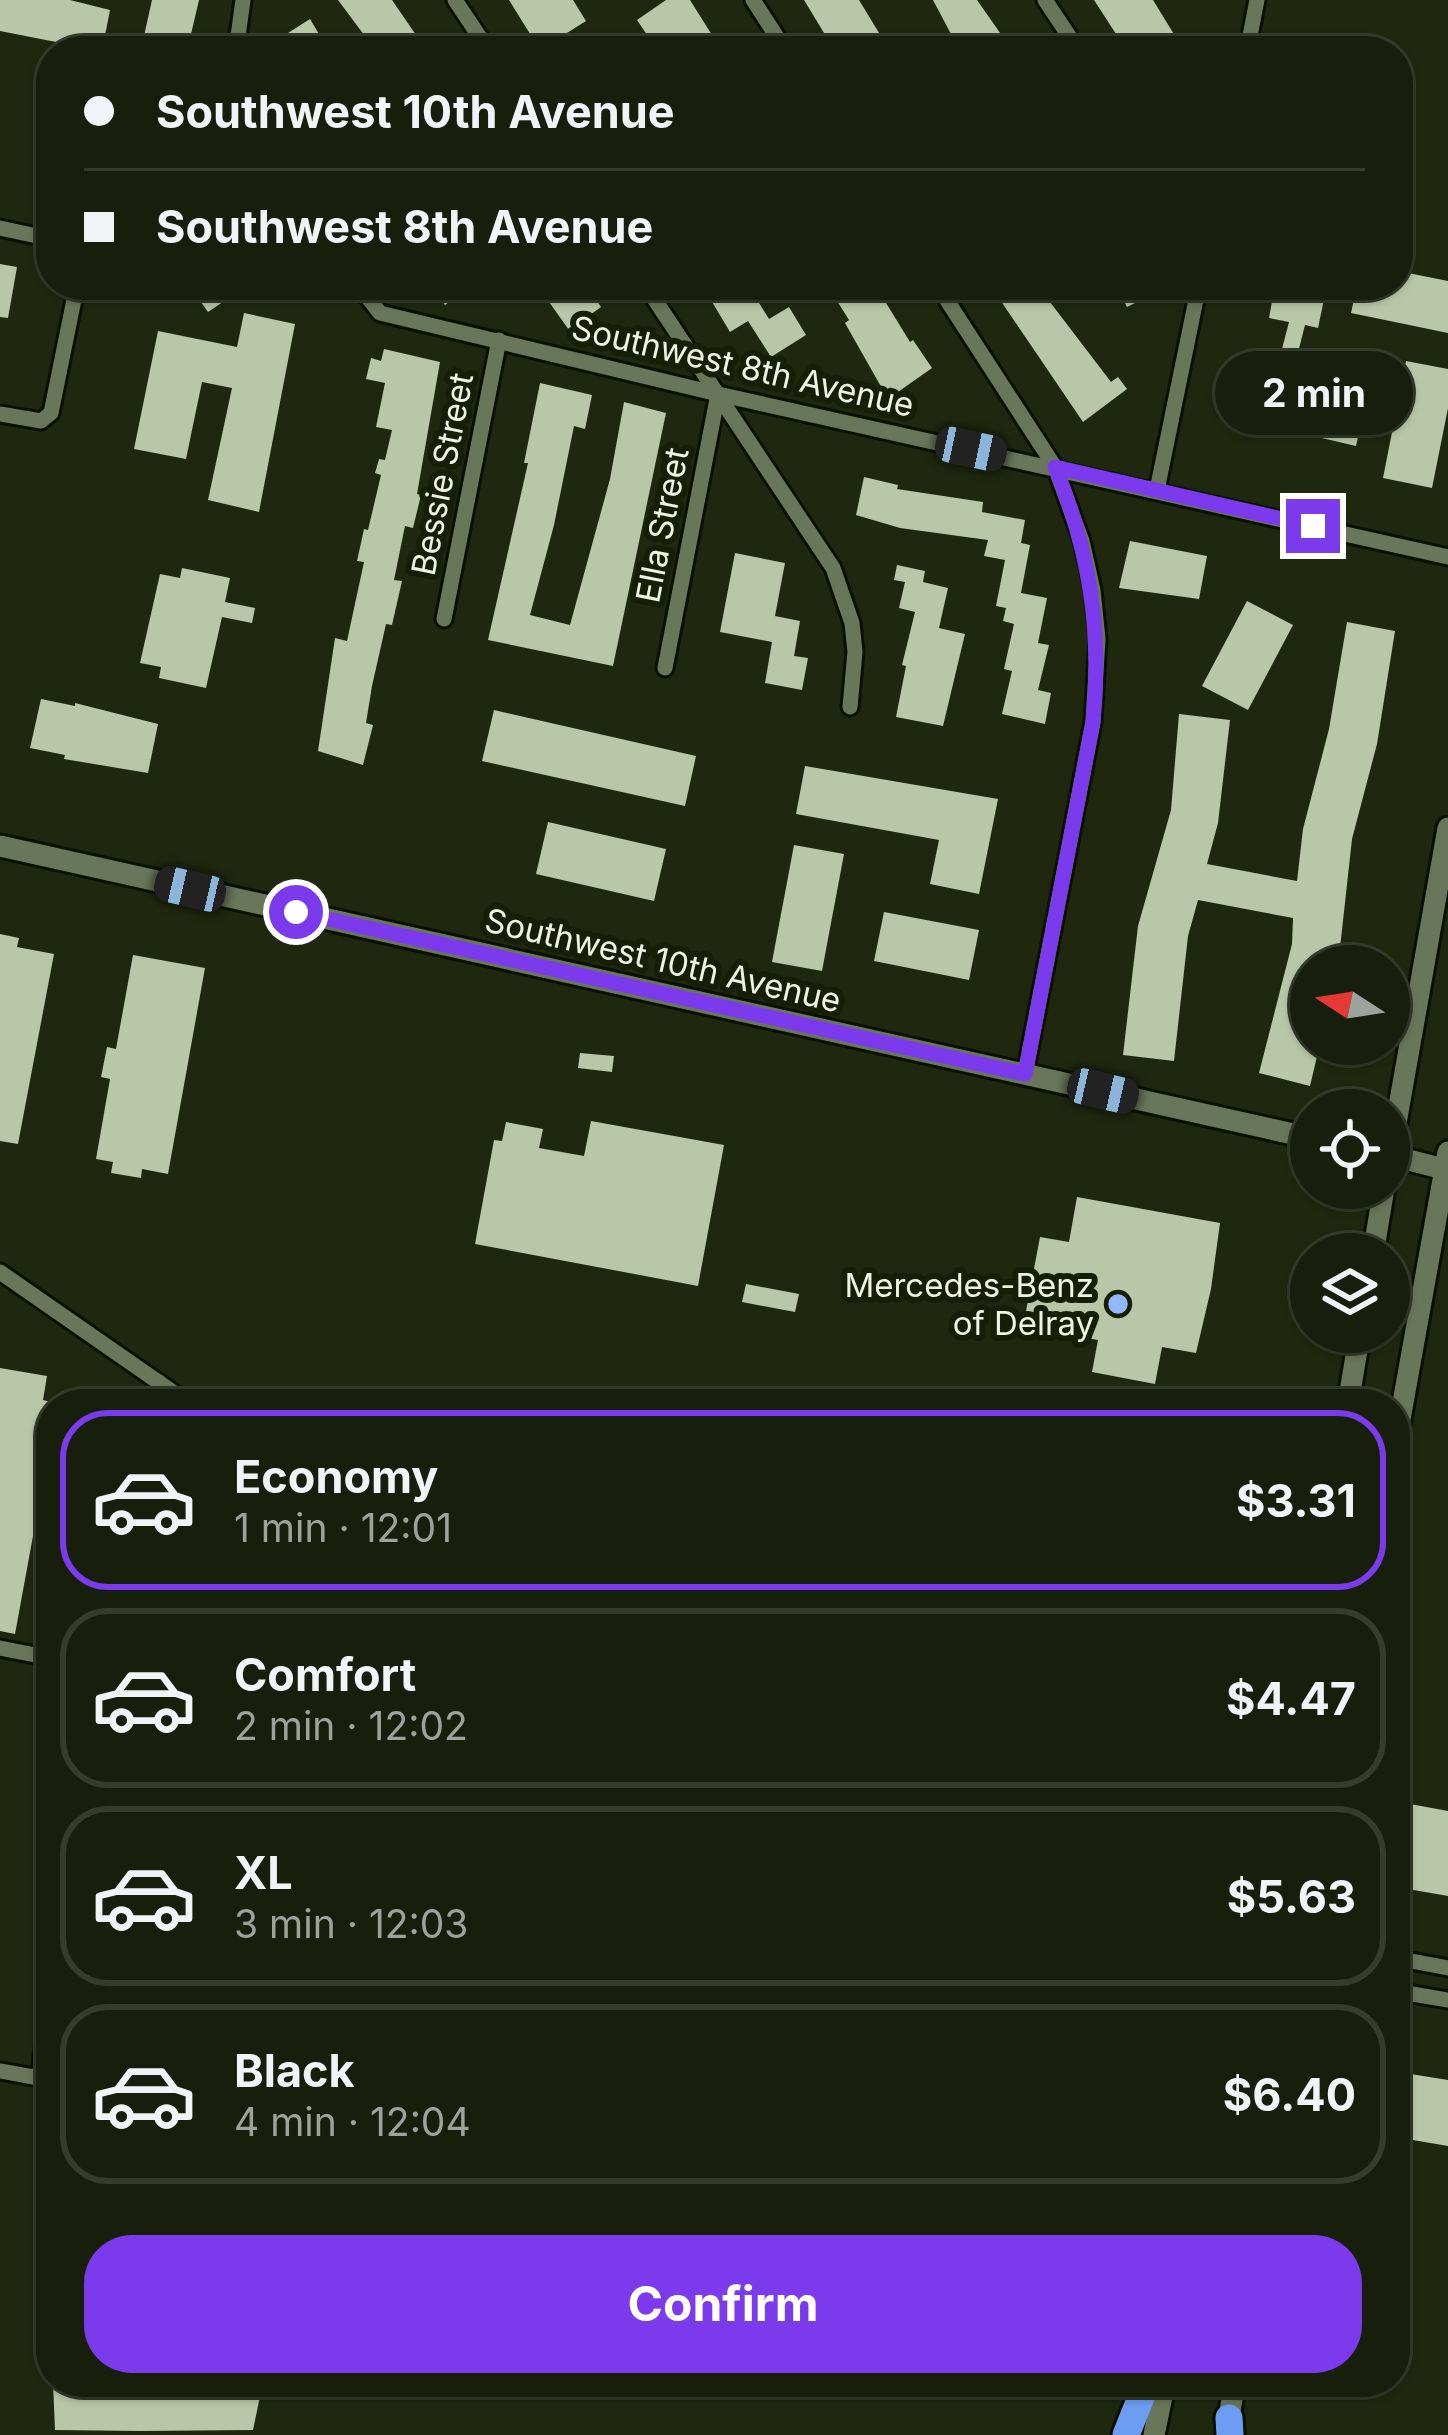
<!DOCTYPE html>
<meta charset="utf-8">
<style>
:root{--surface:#171e0b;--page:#202714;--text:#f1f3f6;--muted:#9ea29d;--line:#363c2c;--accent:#7c3aed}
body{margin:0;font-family:Inter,sans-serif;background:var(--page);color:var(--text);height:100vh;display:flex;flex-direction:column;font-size:45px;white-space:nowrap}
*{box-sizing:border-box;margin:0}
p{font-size:39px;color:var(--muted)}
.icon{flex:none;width:66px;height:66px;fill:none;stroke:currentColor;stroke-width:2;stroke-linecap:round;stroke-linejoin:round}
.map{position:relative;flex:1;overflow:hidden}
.details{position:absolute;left:36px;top:1389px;width:1374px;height:1008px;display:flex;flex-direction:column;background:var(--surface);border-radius:48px;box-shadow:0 3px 9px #0004,0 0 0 3px var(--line)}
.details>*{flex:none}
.guide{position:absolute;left:36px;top:36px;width:1377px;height:264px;border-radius:48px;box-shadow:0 3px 9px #0004,0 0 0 3px var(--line);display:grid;align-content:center;height:264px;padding:0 48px;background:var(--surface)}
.needle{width:78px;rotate:282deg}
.controls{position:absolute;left:1290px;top:945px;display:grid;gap:24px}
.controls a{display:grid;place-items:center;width:120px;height:120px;border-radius:50%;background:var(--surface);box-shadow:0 3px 9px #0004,0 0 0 3px var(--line);font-size:60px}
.end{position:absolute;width:54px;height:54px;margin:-27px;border:15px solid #7c3aed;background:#fff;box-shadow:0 0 0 6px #fff}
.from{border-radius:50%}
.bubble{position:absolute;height:84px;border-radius:42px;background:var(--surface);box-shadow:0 3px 9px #0004,0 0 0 3px var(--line);font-size:39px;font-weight:700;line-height:84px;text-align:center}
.car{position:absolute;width:36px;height:72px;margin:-36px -18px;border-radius:15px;box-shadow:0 0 9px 3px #0007;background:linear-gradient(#222 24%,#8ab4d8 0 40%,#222 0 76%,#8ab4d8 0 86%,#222 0)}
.guide b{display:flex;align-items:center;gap:42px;height:114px;font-size:45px}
.guide b+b{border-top:3px solid var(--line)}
.guide i{width:30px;height:30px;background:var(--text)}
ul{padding:21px 0 0;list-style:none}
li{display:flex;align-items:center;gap:36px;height:180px;margin:0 24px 18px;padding:0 24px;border:6px solid var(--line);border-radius:48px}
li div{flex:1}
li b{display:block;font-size:45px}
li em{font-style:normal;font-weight:700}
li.current{border-color:var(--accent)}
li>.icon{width:108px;height:108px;stroke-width:1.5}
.cta{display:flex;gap:24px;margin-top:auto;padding:24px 48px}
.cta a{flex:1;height:138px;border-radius:48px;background:var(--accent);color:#fff;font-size:48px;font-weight:700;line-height:138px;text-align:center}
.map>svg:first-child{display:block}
.building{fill:#b9c6a7}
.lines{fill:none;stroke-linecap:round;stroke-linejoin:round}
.street-casing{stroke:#091000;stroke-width:21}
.secondary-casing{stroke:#091000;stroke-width:27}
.highway-casing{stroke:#091000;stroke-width:33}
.street{stroke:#6a7659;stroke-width:15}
.secondary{stroke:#6a7659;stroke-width:21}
.highway{stroke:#6d9cf3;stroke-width:27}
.route{stroke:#7c3aed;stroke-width:15}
.poi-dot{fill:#92b7fd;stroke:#161e06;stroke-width:4.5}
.labels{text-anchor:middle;stroke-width:12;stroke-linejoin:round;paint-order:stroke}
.street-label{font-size:33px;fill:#edf4e4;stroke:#161e06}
.poi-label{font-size:33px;fill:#edf4e4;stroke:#161e06;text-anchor:end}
</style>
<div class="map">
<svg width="1448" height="2435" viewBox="0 0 1448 2435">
<rect width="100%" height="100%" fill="#1f280f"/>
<g class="building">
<path d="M0 0H70L110 10 102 51 0 31Z"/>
<path d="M152 0H199L188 47 144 36Z"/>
<path d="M338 0H392L427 51H376Z"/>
<path d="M509 0H573L586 21 540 50Z"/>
<path d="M666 0H690L722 51H658L637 20Z"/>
<path d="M804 0H859L890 51H835Z"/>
<path d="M933 0H977L1005 40 990 51H960Z"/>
<path d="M1094 0H1153L1175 36 1152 51H1127Z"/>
<path d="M310 19 329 51H299L288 33Z"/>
<path d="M0 264 17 267 8 318 0 317Z"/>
<path d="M1398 271 1448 281V333L1351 313 1357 285H1398Z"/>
<path d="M189 285H248L208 312Z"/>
<path d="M431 285H473L445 305Z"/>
<path d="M537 285H586L601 307 569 330Z"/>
<path d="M702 285H748L769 319 789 307 806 335 771 357 748 321 730 332Z"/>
<path d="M834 285H875L910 342 913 340 932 368 888 399 845 323 849 320 834 296 839 293Z"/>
<path d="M990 285H1037L1111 382 1118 377 1127 389 1083 422Z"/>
<path d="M1116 285H1134L1141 300 1127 307Z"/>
<path d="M1275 285H1327L1318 328 1305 325 1291 380 1307 384 1304 404 1331 410 1335 390 1367 398 1356 446 1240 419 1251 371 1275 376 1289 322 1269 318Z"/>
<path d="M244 313 295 324 259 512 208 500 232 388 202 382 186 459 134 449 158 331 237 347Z"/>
<path d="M384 349 440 362 417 494 421 495 413 528 405 526 394 580 402 581 392 625 386 624 372 686 366 723 373 725 363 765 318 751 335 638 347 641 364 562 357 561 364 529 368 530 381 475 375 473 379 459 385 460 392 430 376 427 385 383 366 379 371 358 381 361Z"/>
<path d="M1406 361 1448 369V408L1432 488 1383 478Z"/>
<path d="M540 383 592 395 585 429 574 426 554 525 530 615 570 625 610 479 624 402 666 413 613 666 488 640 528 463H524Z"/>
<path d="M864 477 898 485 897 489 983 502 982 512 1025 520 1021 543 1030 545 1021 593 1047 598 1038 643 1049 645 1038 690 1051 693 1045 724 1002 714 1012 671 1004 669 1014 624 1003 621 1006 608 996 606 1005 560 984 556 988 540 900 528 856 515Z"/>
<path d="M1130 541 1207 556 1199 599 1119 588Z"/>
<path d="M735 553 785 563 775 616 800 621 794 656 808 658 802 690 765 683 772 642 720 632Z"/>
<path d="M897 565 925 571 923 582 948 588 939 628 965 634 943 726 896 717 906 666 902 665 915 612 899 608 905 582 894 580Z"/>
<path d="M182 568 230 578 225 602 255 608 252 623 222 617 206 688 159 678 161 667 140 663 160 574 180 578Z"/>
<path d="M1247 601 1293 625 1248 710 1202 686Z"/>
<path d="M1347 622 1395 631 1377 744 1352 839 1338 966H1311V1044H1320L1310 1086 1259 1073 1292 944 1293 918 1198 900 1188 936 1174 1061 1123 1055 1138 926 1171 810 1179 714 1230 720 1218 823 1207 864 1297 881 1303 829 1329 729Z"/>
<path d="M41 699 75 706V703L158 724 148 773 64 759 65 755 30 748Z"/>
<path d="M494 710 696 756 685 806 482 761Z"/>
<path d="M805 766 998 799 979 894 930 884 939 840 796 814Z"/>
<path d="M548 822 666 849 654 901 536 874Z"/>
<path d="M794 845 844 854 822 971 772 962Z"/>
<path d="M884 912 979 930 969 980 874 961Z"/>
<path d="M0 934 19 938 17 947 54 954 18 1144 0 1141Z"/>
<path d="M133 955 205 968 168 1174 142 1169 141 1178 111 1173 113 1162 96 1159 110 1079 101 1077 107 1047 116 1049Z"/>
<path d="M580 1053 614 1056 612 1072 578 1068Z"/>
<path d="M591 1121 724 1145 698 1286 475 1244 494 1140 502 1141 506 1122 543 1129 539 1148 584 1156Z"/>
<path d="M1077 1197 1220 1223 1211 1289 1196 1353 1162 1347 1155 1384 1092 1372 1098 1340 1023 1327 1040 1237 1069 1242Z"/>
<path d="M746 1284 799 1294 795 1312 742 1302Z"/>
<path d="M0 1368 47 1376 43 1400 51 1402V1438L15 1634 0 1631Z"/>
<path d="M1410 1804 1448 1811V1896L1396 1887Z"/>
<path d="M1398 2072 1448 2080V2146L1395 2137Z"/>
<path d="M53 2382H71L69 2392 229 2393 231 2382H263L253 2430 140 2431 55 2430Z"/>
</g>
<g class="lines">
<defs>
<g id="street">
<path d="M455 0 489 51"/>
<path d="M753 0 786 51"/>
<path d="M1045 0 1079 51"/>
<path d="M236 51 243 0"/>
<path d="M1247 51 1257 0"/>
<path d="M0 228 51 239"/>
<path d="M358 285 380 313 718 394 1448 557"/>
<path d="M645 285 833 568 852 623 855 652 850 707"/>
<path d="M937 285 1055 467 1082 541 1093 590 1098 639 1093 722 1025 1074"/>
<path d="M0 414 41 421 51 413 77 285"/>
<path d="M1157 490 1199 285"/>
<path d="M444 619 499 340"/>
<path d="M665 668 718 394"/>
<path d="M0 1272 190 1404"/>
<path d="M155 1404 159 1382"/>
<path d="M0 1648 51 1658"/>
<path d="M1395 1958 1448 1968"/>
<path d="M1395 1991 1448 2000"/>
<path d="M0 2071 39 2078 51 1993"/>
</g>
<g id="secondary">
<path d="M0 846 1311 1138"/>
<path d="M1389 1155 1448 1170"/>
<path d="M1389 1163 1448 828"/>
<path d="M1373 1254 1384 1188"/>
<path d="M1348 1404 1360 1332"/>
<path d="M1395 1447 1448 1152"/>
<path d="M1227 2428 1235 2382"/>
<path d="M1154 2435 1165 2382"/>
</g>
<g id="highway">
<path d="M1229 2418 1230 2435"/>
<path d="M1126 2435 1147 2382"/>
</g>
</defs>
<use href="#street" class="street-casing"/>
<use href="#secondary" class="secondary-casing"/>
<use href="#highway" class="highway-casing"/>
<use href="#street" class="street"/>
<use href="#secondary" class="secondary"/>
<use href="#highway" class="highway"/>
</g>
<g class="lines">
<path class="route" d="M296 912 1025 1074 1093 722C1102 631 1090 552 1055 467L1313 526"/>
</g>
<circle class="poi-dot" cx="1118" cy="1304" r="12"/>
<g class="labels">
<g class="street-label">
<text transform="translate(743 366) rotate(13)" y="12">Southwest 8th Avenue</text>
<text transform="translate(442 474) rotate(-79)" y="12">Bessie Street</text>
<text transform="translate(662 525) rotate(-79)" y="12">Ella Street</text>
<text transform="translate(663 960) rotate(13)" y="12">Southwest 10th Avenue</text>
</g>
<g class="poi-label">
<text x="1094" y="1297">Mercedes-Benz<tspan x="1094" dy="38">of Delray</tspan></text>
</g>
</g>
</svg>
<div class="controls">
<a><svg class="needle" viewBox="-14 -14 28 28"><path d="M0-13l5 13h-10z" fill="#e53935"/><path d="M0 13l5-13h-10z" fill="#9ea29d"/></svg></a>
<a><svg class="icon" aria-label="locate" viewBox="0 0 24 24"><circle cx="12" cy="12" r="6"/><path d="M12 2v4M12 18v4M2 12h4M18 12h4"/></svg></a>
<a><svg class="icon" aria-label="layers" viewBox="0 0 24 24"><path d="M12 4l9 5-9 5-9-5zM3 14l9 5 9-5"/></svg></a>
</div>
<i class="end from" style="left:296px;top:912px"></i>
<i class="end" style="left:1313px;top:526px"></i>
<div class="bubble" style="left:1215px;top:351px;width:198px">2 min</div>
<i class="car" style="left:971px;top:449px;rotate:102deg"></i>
<i class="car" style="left:190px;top:889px;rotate:283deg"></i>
<i class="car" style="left:1103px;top:1091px;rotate:103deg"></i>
<div class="guide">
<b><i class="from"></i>Southwest 10th Avenue</b>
<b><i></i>Southwest 8th Avenue</b>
</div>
<section class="details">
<ul>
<li class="current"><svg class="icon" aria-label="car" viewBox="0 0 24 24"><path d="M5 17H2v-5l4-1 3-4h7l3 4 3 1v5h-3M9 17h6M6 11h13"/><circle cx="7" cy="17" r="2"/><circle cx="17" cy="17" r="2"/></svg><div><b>Economy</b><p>1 min · 12:01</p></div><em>$3.31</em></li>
<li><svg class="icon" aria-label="car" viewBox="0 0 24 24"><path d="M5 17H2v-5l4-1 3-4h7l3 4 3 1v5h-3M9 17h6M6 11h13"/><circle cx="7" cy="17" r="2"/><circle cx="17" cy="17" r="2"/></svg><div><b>Comfort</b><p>2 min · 12:02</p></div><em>$4.47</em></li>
<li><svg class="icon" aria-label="car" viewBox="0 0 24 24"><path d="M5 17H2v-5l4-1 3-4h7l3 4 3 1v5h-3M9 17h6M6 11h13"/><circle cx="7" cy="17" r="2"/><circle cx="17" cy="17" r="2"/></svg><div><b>XL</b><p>3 min · 12:03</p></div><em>$5.63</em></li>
<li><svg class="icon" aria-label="car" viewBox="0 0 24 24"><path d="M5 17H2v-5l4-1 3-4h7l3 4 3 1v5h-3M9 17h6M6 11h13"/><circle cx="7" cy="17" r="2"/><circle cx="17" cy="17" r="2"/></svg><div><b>Black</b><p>4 min · 12:04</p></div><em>$6.40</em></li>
</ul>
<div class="cta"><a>Confirm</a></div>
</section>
</div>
